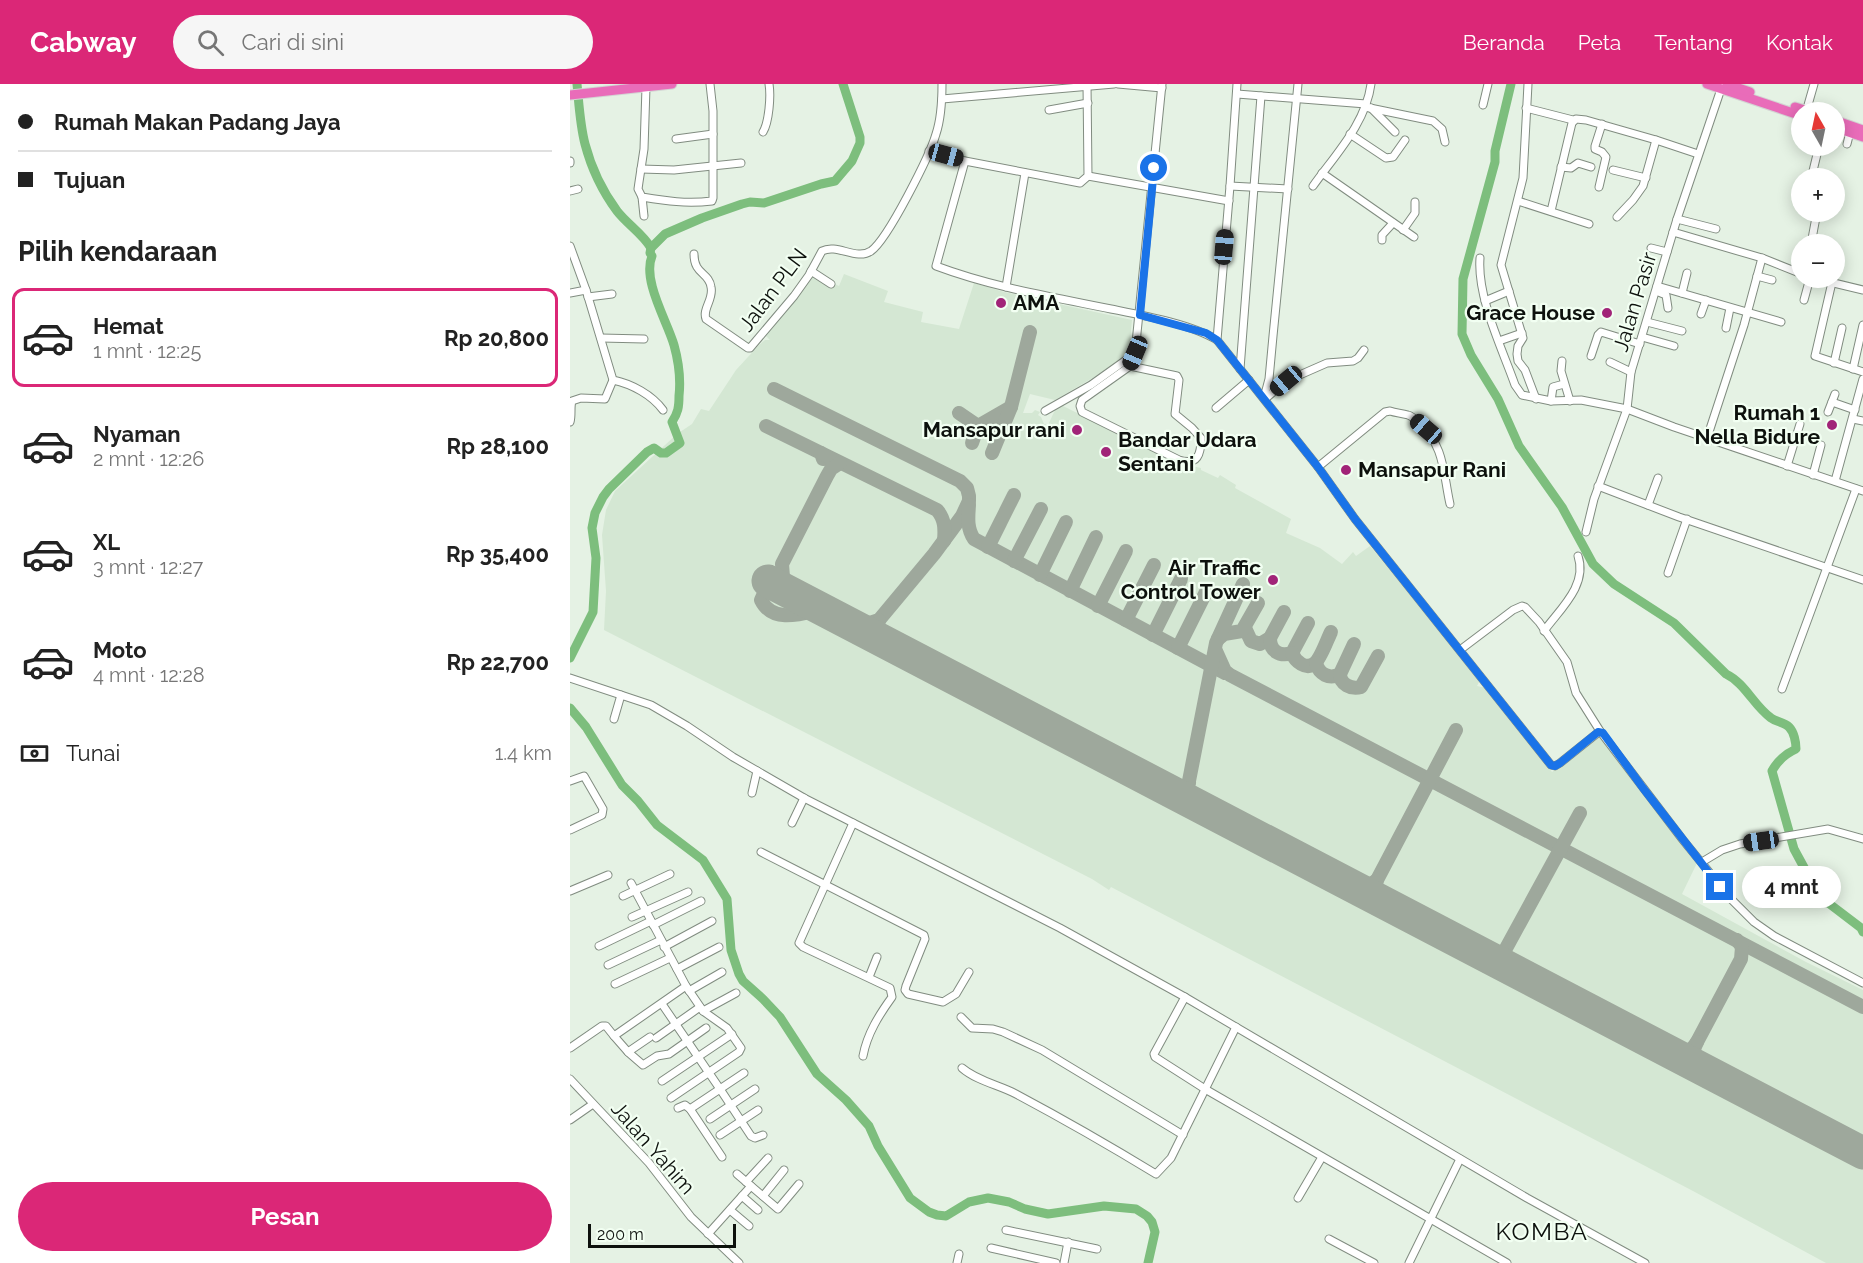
<!DOCTYPE html>
<html lang="id">
<meta charset="utf-8">
<style>
:root{--surface:#fff;--page:#f6f6f6;--text:#222;--muted:#767676;--line:#e0e0e0;--accent:#db2777}
body{margin:0;font-family:Raleway,sans-serif;background:var(--page);color:var(--text);height:100vh;display:flex;flex-direction:column;font-size:22px;white-space:nowrap}
*{box-sizing:border-box;margin:0}
p{font-size:20px;color:var(--muted)}
.icon{flex:none;width:33px;height:33px;fill:none;stroke:currentColor;stroke-width:2;stroke-linecap:round;stroke-linejoin:round}
.map{position:relative;flex:1;overflow:hidden}
.sheet{display:flex;flex-direction:column;background:var(--surface);width:570px}
.sheet>*{flex:none}
.top-card{display:grid;align-content:center;height:132px;padding:0 18px;background:var(--surface)}
.needle{width:39px;rotate:351deg}
.buttons{position:absolute;left:1221px;top:18px;display:grid;gap:12px}
.buttons a{display:grid;place-items:center;width:54px;height:54px;border-radius:50%;background:var(--surface);box-shadow:0 3px 15px #0003;font-size:30px}
.scale{position:absolute;left:18px;bottom:15px;width:148px;box-sizing:border-box;padding-left:6px;border:3px solid #0d110d;border-top:0;font-size:16px;line-height:21px;white-space:nowrap;color:#0d110d;-webkit-text-stroke:4px #f2fff2;paint-order:stroke}
.end{position:absolute;width:27px;height:27px;margin:-14px;border:8px solid #1a73e8;background:#fff;box-shadow:0 0 0 3px #fff}
.from{border-radius:50%}
.bubble{position:absolute;height:42px;border-radius:21px;background:var(--surface);box-shadow:0 3px 15px #0003;font-size:20px;font-weight:700;line-height:42px;text-align:center}
.car{position:absolute;width:18px;height:36px;margin:-18px -9px;border-radius:8px;box-shadow:0 0 4px 2px #0007;background:linear-gradient(#222 24%,#8ab4d8 0 40%,#222 0 76%,#8ab4d8 0 86%,#222 0)}
.top-card b{display:flex;align-items:center;gap:21px;height:57px;font-size:22px}
.top-card b+b{border-top:2px solid var(--line)}
.top-card i{width:15px;height:15px;background:var(--text)}
ul{padding:0;list-style:none}
li{display:flex;align-items:center;gap:18px;height:99px;margin:0 12px 9px;padding:0 6px;border:3px solid transparent;border-radius:12px}
li div{flex:1}
li b{display:block;font-size:22px}
li em{font-style:normal;font-weight:700}
li.on{border-color:var(--accent)}
li>.icon{width:54px;height:54px;stroke-width:1.5}
h2{padding:0 18px;font-size:27px;line-height:72px}
.pay{display:flex;align-items:center;gap:15px;height:66px;padding:0 18px;font-size:22px}
.pay p{margin-inline-start:auto}
.action{display:flex;gap:12px;margin-top:auto;padding:12px 18px}
.action a{flex:1;height:69px;border-radius:36px;background:var(--accent);color:#fff;font-size:24px;font-weight:700;line-height:69px;text-align:center}
header{display:flex;align-items:center;gap:36px;box-sizing:border-box;height:84px;padding:0 30px;background:var(--accent);color:#fff}
header strong{font-size:28px}
nav{display:flex;gap:33px;margin-inline-start:auto;font-size:21px}
.search{width:420px;height:54px;background:var(--page);display:flex;align-items:center;gap:15px;box-sizing:border-box;padding:0 21px;border-radius:33px;color:var(--muted);font-size:22px}
main{display:flex;flex:1;min-height:0}
.map>svg:first-child{display:block}
.built{fill:#d4e7d3}
.lines{fill:none;stroke-linecap:round;stroke-linejoin:round}
.river{stroke:#7dbe7d;stroke-width:9}
.taxiway{stroke:#9ea89c;stroke-width:14}
.runway{stroke:#9ea89c;stroke-width:33}
.minor-casing{stroke:#818c80;stroke-width:9}
.highway-casing{stroke:#d3d4d3;stroke-width:11}
.minor{stroke:#fff;stroke-width:7}
.highway{stroke:#e96cb9;stroke-width:9}
.route{stroke:#1a73e8;stroke-width:8}
.poi-dot{fill:#a12478;stroke:#f2fff2;stroke-width:2}
.labels{text-anchor:middle;stroke-width:4.5;stroke-linejoin:round;paint-order:stroke}
.street-label{font-size:21px;fill:#0d110d;stroke:#f2fff2}
.poi-label{font-size:21px;font-weight:bold;fill:#0d110d;stroke:#f2fff2;text-anchor:end}
.quarter-label{font-size:24px;letter-spacing:1.5px;fill:#0d110d;stroke:#f2fff2}
</style>
<header>
<strong>Cabway</strong>
<div class="search"><svg class="icon" aria-label="search" viewBox="0 0 24 24"><circle cx="10" cy="10" r="6"/><path d="M15 15l6 6"/></svg>Cari di sini</div>
<nav><a>Beranda</a><a>Peta</a><a>Tentang</a><a>Kontak</a></nav>
</header>
<main>
<section class="sheet">
<div class="top-card">
<b><i class="from"></i>Rumah Makan Padang Jaya</b>
<b><i></i>Tujuan</b>
</div>
<h2>Pilih kendaraan</h2>
<ul>
<li class="on"><svg class="icon" aria-label="car" viewBox="0 0 24 24"><path d="M5 17H2v-5l4-1 3-4h7l3 4 3 1v5h-3M9 17h6M6 11h13"/><circle cx="7" cy="17" r="2"/><circle cx="17" cy="17" r="2"/></svg><div><b>Hemat</b><p>1 mnt · 12:25</p></div><em>Rp 20,800</em></li>
<li><svg class="icon" aria-label="car" viewBox="0 0 24 24"><path d="M5 17H2v-5l4-1 3-4h7l3 4 3 1v5h-3M9 17h6M6 11h13"/><circle cx="7" cy="17" r="2"/><circle cx="17" cy="17" r="2"/></svg><div><b>Nyaman</b><p>2 mnt · 12:26</p></div><em>Rp 28,100</em></li>
<li><svg class="icon" aria-label="car" viewBox="0 0 24 24"><path d="M5 17H2v-5l4-1 3-4h7l3 4 3 1v5h-3M9 17h6M6 11h13"/><circle cx="7" cy="17" r="2"/><circle cx="17" cy="17" r="2"/></svg><div><b>XL</b><p>3 mnt · 12:27</p></div><em>Rp 35,400</em></li>
<li><svg class="icon" aria-label="car" viewBox="0 0 24 24"><path d="M5 17H2v-5l4-1 3-4h7l3 4 3 1v5h-3M9 17h6M6 11h13"/><circle cx="7" cy="17" r="2"/><circle cx="17" cy="17" r="2"/></svg><div><b>Moto</b><p>4 mnt · 12:28</p></div><em>Rp 22,700</em></li>
</ul>
<div class="pay"><svg class="icon" aria-label="cash" viewBox="0 0 24 24"><path d="M3 7h18v10H3z"/><circle cx="12" cy="12" r="2"/></svg>Tunai<p>1.4 km</p></div>
<div class="action"><a>Pesan</a></div>
</section>
<div class="map">
<svg width="1293" height="1179" viewBox="0 0 1293 1179">
<rect width="100%" height="100%" fill="#e5f2e4"/>
<path class="built" d="M243 190 269 202 274 190 318 207 314 218 353 228 351 238 389 245 404 199 434 208 562 236 559 268 561 269 559 271H557L538 285 485 316 460 310 453 329H462L465 326 470 328 468 331 471 333 474 340 478 341 485 326 491 321 608 379 631 384V386L648 394 650 391 666 401 665 404 721 435 716 449 750 464 772 480 783 468 786 472 800 462 910 596 907 602 916 604 982 688 1029 653 1127 779 1112 810 1236 878 1293 906V1179H1256L1123 1107 541 803 539 806 522 795 34 546 36 507 32 451 36 426 45 407 107 350 122 340 131 325 139 327 166 286 189 261 195 256H200L195 251Z"/>
<g class="lines">
<g class="river">
<path d="M7 0C9 20 10 41 15 60 21 83 33 108 47 127 57 140 73 150 81 164"/>
<path d="M941 0 925 67V78L893 195 892 250 901 271 928 315 949 362 992 423 1023 480 1044 500 1104 539 1156 590C1175 599 1184 622 1201 634 1206 638 1214 638 1219 643 1224 648 1226 658 1226 665 1215 670 1208 676 1202 687L1224 765 1237 789 1254 808 1257 818 1291 844 1293 848"/>
<path d="M0 574 23 528 26 474 22 444 25 429 33 413 39 405 77 368 84 364 91 369H96L110 359 102 338C108 329 109 323 109 312 111 294 109 279 104 261 97 237 72 196 82 172L80 169 81 164 95 150 132 134 172 120 180 118 194 119 251 100 265 97 282 77 290 59V53L273 0"/>
<path d="M0 624 16 643 52 701 68 717 87 741 133 776 157 815 161 866 169 890 173 897 193 915 210 933 247 990 276 1016 299 1042 308 1062 340 1114 359 1128 367 1131 376 1132 399 1118 418 1114 439 1118 455 1125 478 1130 534 1122 566 1125 577 1132 582 1138 585 1148 578 1179"/>
</g>
<g class="taxiway">
<path d="M204 305 390 397 397 404 399 412V417L392 432 364 470 309 536 294 541 280 540"/>
<path d="M389 329 408 342 402 359"/>
<path d="M196 342 251 369 253 375"/>
<path d="M408 342 441 323"/>
<path d="M251 369 367 426C375 435 375 445 374 457"/>
<path d="M422 369 441 323 460 248"/>
<path d="M399 421C398 434 397 445 404 455L655 589"/>
<path d="M418 463 444 411"/>
<path d="M444 477 471 425"/>
<path d="M470 491 496 438"/>
<path d="M199 498 191 516C203 540 231 530 251 525"/>
<path d="M500 507 526 453"/>
<path d="M222 510 213 493 212 480 257 392 261 385 270 379"/>
<path d="M528 522 556 467"/>
<path d="M309 536C307 545 307 550 313 557"/>
<path d="M556 536 584 481"/>
<path d="M675 544 681 557 690 560 700 554 714 528"/>
<path d="M583 551 611 495"/>
<path d="M700 554C700 567 709 573 722 569L738 539"/>
<path d="M648 555 654 550 672 547 688 519"/>
<path d="M608 564 636 508"/>
<path d="M646 567 655 587 660 591 1293 923"/>
<path d="M722 569C725 577 736 587 745 579 751 574 757 556 761 548"/>
<path d="M746 579C749 590 759 596 770 590L784 560"/>
<path d="M770 590C770 600 781 606 791 603L808 572"/>
<path d="M593 703 607 707 619 699"/>
<path d="M633 724 620 714 618 702 646 559 673 500"/>
<path d="M780 801 795 804 807 796"/>
<path d="M813 818 805 806 807 796 886 646"/>
<path d="M928 879 1010 729"/>
<path d="M1127 958 1171 875 1172 863 1167 856"/>
<path d="M1086 961C1103 968 1115 977 1127 958 1119 974 1125 979 1138 988"/>
</g>
<path class="runway" d="M198 497 1293 1069"/>
<defs>
<g id="minor">
<path d="M548 0 592 4"/>
<path d="M958 0 953 94 931 181 953 254 948 262 947 270 948 277 955 286 966 315"/>
<path d="M76 3 74 65 69 98 68 105 72 113C97 117 116 120 142 117L143 114V27L140 0"/>
<path d="M667 10 796 20"/>
<path d="M372 15 544 0"/>
<path d="M913 21 918 0"/>
<path d="M795 23 863 37 872 45 875 58"/>
<path d="M801 24 825 48"/>
<path d="M956 24 1003 36"/>
<path d="M479 26 518 19"/>
<path d="M1236 28 1244 0"/>
<path d="M193 48C199 38 201 12 199 0"/>
<path d="M780 50 816 74 823 73 835 56"/>
<path d="M106 55 143 50"/>
<path d="M1277 60 1280 48"/>
<path d="M359 67 395 77 510 99 518 92 517 0"/>
<path d="M0 77V79"/>
<path d="M395 77 366 182C422 203 482 213 541 225 571 231 621 240 647 256L748 383 785 435 981 681 985 682 990 679 1030 647"/>
<path d="M991 83 1001 84 1008 79 1021 83"/>
<path d="M71 85 104 86 171 79"/>
<path d="M1043 86 1076 94"/>
<path d="M752 89 844 153"/>
<path d="M518 92 659 117"/>
<path d="M1245 94 1242 91 1249 62"/>
<path d="M660 102 718 105"/>
<path d="M743 102C765 71 796 39 801 0"/>
<path d="M1029 103 1036 73 1032 68 1025 65V62L1032 40"/>
<path d="M0 107 8 105"/>
<path d="M72 113 74 132"/>
<path d="M948 117 1019 140"/>
<path d="M981 127 1002 39 1006 35 1016 36 1086 56 1128 70"/>
<path d="M1047 133 1063 116 1073 102 1086 56"/>
<path d="M1107 135 1146 145"/>
<path d="M833 146 845 129V118"/>
<path d="M1103 148 1192 174 1232 190"/>
<path d="M812 156V151L823 139"/>
<path d="M1241 160 1247 128"/>
<path d="M0 162 16 206 43 296C62 300 82 311 93 326"/>
<path d="M1081 164 1097 168"/>
<path d="M124 170C124 191 139 188 141 203 144 215 132 225 136 235L178 264H180L224 212 239 191 252 167C267 159 286 177 301 167 318 155 360 71 366 50 371 35 372 16 372 0"/>
<path d="M910 174C907 214 932 264 945 301L952 311 981 317 1011 316 1057 325 1104 343 1293 407"/>
<path d="M1264 186 1265 181"/>
<path d="M241 187 261 200"/>
<path d="M1187 192 1202 196"/>
<path d="M1243 194 1293 206"/>
<path d="M1263 194 1245 272 1293 288"/>
<path d="M1087 202 1211 238"/>
<path d="M436 203 455 89"/>
<path d="M1086 207 1096 211 1098 224"/>
<path d="M0 209 16 206"/>
<path d="M1112 209 1117 189"/>
<path d="M18 213 42 210"/>
<path d="M1234 216 1240 194"/>
<path d="M915 217 939 207"/>
<path d="M1131 230 1136 216"/>
<path d="M1077 238 1112 247"/>
<path d="M1156 244 1160 224"/>
<path d="M1072 253 1104 262"/>
<path d="M31 254 74 255"/>
<path d="M647 256 660 102 667 0"/>
<path d="M929 257 952 249"/>
<path d="M1021 272 1028 251 1031 248 1070 260"/>
<path d="M992 277 991 287 1000 317"/>
<path d="M1040 278 1061 288"/>
<path d="M1264 279 1272 244"/>
<path d="M560 282 607 292 609 296 605 330 622 344 631 354C631 370 628 382 609 376L512 328 510 322 512 316Z"/>
<path d="M560 282 565 269 592 0"/>
<path d="M670 285 691 12"/>
<path d="M1283 285 1293 241"/>
<path d="M694 314 699 295 703 252 728 0"/>
<path d="M695 315 716 297 757 279 783 277 788 274 794 266"/>
<path d="M981 317 983 303 994 300"/>
<path d="M1262 318 1285 326"/>
<path d="M646 324 679 296"/>
<path d="M475 327 521 301 563 271"/>
<path d="M1258 328 1265 310"/>
<path d="M1283 335 1293 337"/>
<path d="M0 338C2 331 0 323 2 317L11 314 35 315 43 296"/>
<path d="M1137 354 1174 241 1192 174"/>
<path d="M1217 382 1230 340"/>
<path d="M748 383 815 328 820 327C826 329 831 329 838 331 842 332 846 336 849 339 875 362 873 389 880 420"/>
<path d="M1243 391 1251 361"/>
<path d="M1265 397 1293 295"/>
<path d="M1028 402 1109 433 1293 496"/>
<path d="M1078 421 1088 394"/>
<path d="M1016 448 1024 415 1057 325 1061 288 1107 135 1152 2"/>
<path d="M1098 489 1117 435"/>
<path d="M974 547C990 525 1018 501 1008 472"/>
<path d="M890 566 943 526 952 522 955 523 969 538 997 578 1006 609 1030 647 1113 756 1161 815 1184 838 1204 852 1293 899"/>
<path d="M0 594 81 621 117 642 163 673 234 714 490 844 613 912 957 1114 1075 1179"/>
<path d="M1212 605 1286 405"/>
<path d="M44 635 51 611"/>
<path d="M0 697 14 692 33 725 32 731 0 746"/>
<path d="M182 709 187 687"/>
<path d="M222 739 234 714"/>
<path d="M283 739 229 859 233 863 320 904 322 913C309 931 297 950 293 972"/>
<path d="M191 768 354 851 355 855 336 902 335 906 338 910 373 918 386 910 399 888"/>
<path d="M1132 778 1152 766 1170 760 1258 745 1293 755"/>
<path d="M0 807 38 791"/>
<path d="M53 812 100 790"/>
<path d="M62 833 118 808"/>
<path d="M83 841 131 817"/>
<path d="M29 862 81 837"/>
<path d="M94 863 142 837"/>
<path d="M38 881 91 856"/>
<path d="M107 885 149 863"/>
<path d="M299 893 307 873"/>
<path d="M45 900 100 874"/>
<path d="M119 907 152 888"/>
<path d="M615 913 584 970 585 973 635 1005 937 1179"/>
<path d="M92 920 150 1005 181 1052 185 1054 193 1051"/>
<path d="M133 927 166 909"/>
<path d="M391 933 402 944 423 945 433 948 472 966 613 1051"/>
<path d="M44 952 58 968 73 981 87 972 99 970 136 944"/>
<path d="M86 954 130 923"/>
<path d="M0 964 32 942H36L44 952 116 902 61 799"/>
<path d="M58 968 80 953"/>
<path d="M392 984C407 997 429 1001 446 1010 493 1035 540 1062 586 1090L601 1074 666 943"/>
<path d="M0 995 79 1079 121 1133 169 1179"/>
<path d="M92 997 162 950"/>
<path d="M101 1014 169 968 171 964 157 944 133 927 116 902"/>
<path d="M108 1024 115 1021 120 1025 152 1073"/>
<path d="M120 1025 174 989"/>
<path d="M140 1035 185 1005"/>
<path d="M0 1036 23 1020"/>
<path d="M150 1051 188 1026"/>
<path d="M167 1090 208 1125 229 1100"/>
<path d="M176 1098 198 1074"/>
<path d="M172 1112 188 1126"/>
<path d="M193 1112 214 1086"/>
<path d="M728 1114 752 1073"/>
<path d="M160 1126 179 1142"/>
<path d="M436 1146 527 1165"/>
<path d="M138 1150 181 1102"/>
<path d="M759 1155 804 1179"/>
<path d="M421 1164 486 1179"/>
<path d="M387 1179 389 1170"/>
<path d="M494 1179 498 1158"/>
<path d="M839 1179 890 1075"/>
</g>
<g id="highway">
<path d="M1137 0 1232 32"/>
<path d="M1157 0 1180 8"/>
<path d="M0 11 102 0"/>
<path d="M1225 23 1241 28"/>
<path d="M1264 36 1293 46"/>
<path d="M1264 43 1293 53"/>
</g>
</defs>
<use href="#minor" class="minor-casing"/>
<use href="#highway" class="highway-casing"/>
<use href="#minor" class="minor"/>
<use href="#highway" class="highway"/>
</g>
<g class="lines">
<path class="route" d="M584 84 570 231 636 249 647 256 748 383 785 435 981 681 985 682 990 679 1028 648 1033 649 1073 704 1150 803"/>
</g>
<g class="poi-dot">
<circle cx="431" cy="219" r="6"/>
<circle cx="1037" cy="229" r="6"/>
<circle cx="1262" cy="341" r="6"/>
<circle cx="507" cy="346" r="6"/>
<circle cx="536" cy="368" r="6"/>
<circle cx="776" cy="386" r="6"/>
<circle cx="703" cy="496" r="6"/>
</g>
<g class="labels">
<g class="street-label">
<text transform="translate(203 206) rotate(-53)" y="7">Jalan PLN</text>
<text transform="translate(1065 218) rotate(-73)" y="7">Jalan Pasir</text>
<text transform="translate(83 1064) rotate(49)" y="7">Jalan Yahim</text>
</g>
<g class="poi-label">
<text x="443" y="226" text-anchor="start">AMA</text>
<text x="1025" y="236">Grace House</text>
<text x="1250" y="336">Rumah 1<tspan x="1250" dy="24">Nella Bidure</tspan></text>
<text x="495" y="353">Mansapur rani</text>
<text x="548" y="363" text-anchor="start">Bandar Udara<tspan x="548" dy="24">Sentani</tspan></text>
<text x="788" y="393" text-anchor="start">Mansapur Rani</text>
<text x="691" y="491">Air Traffic<tspan x="691" dy="24">Control Tower</tspan></text>
</g>
<g class="quarter-label">
<text x="972" y="1156">KOMBA</text>
</g>
</g>
</svg>
<div class="buttons">
<a><svg class="needle" viewBox="-14 -14 28 28"><path d="M0-13l5 13h-10z" fill="#e53935"/><path d="M0 13l5-13h-10z" fill="#767676"/></svg></a>
<a>+</a>
<a>−</a>
</div>
<div class="scale">200 m</div>
<i class="end from" style="left:584px;top:84px"></i>
<i class="end" style="left:1150px;top:803px"></i>
<div class="bubble" style="left:1172px;top:782px;width:99px">4 mnt</div>
<i class="car" style="left:376px;top:71px;rotate:105deg"></i>
<i class="car" style="left:654px;top:163px;rotate:5deg"></i>
<i class="car" style="left:565px;top:269px;rotate:203deg"></i>
<i class="car" style="left:716px;top:297px;rotate:230deg"></i>
<i class="car" style="left:856px;top:345px;rotate:311deg"></i>
<i class="car" style="left:1191px;top:757px;rotate:262deg"></i>
</div>
</main>
